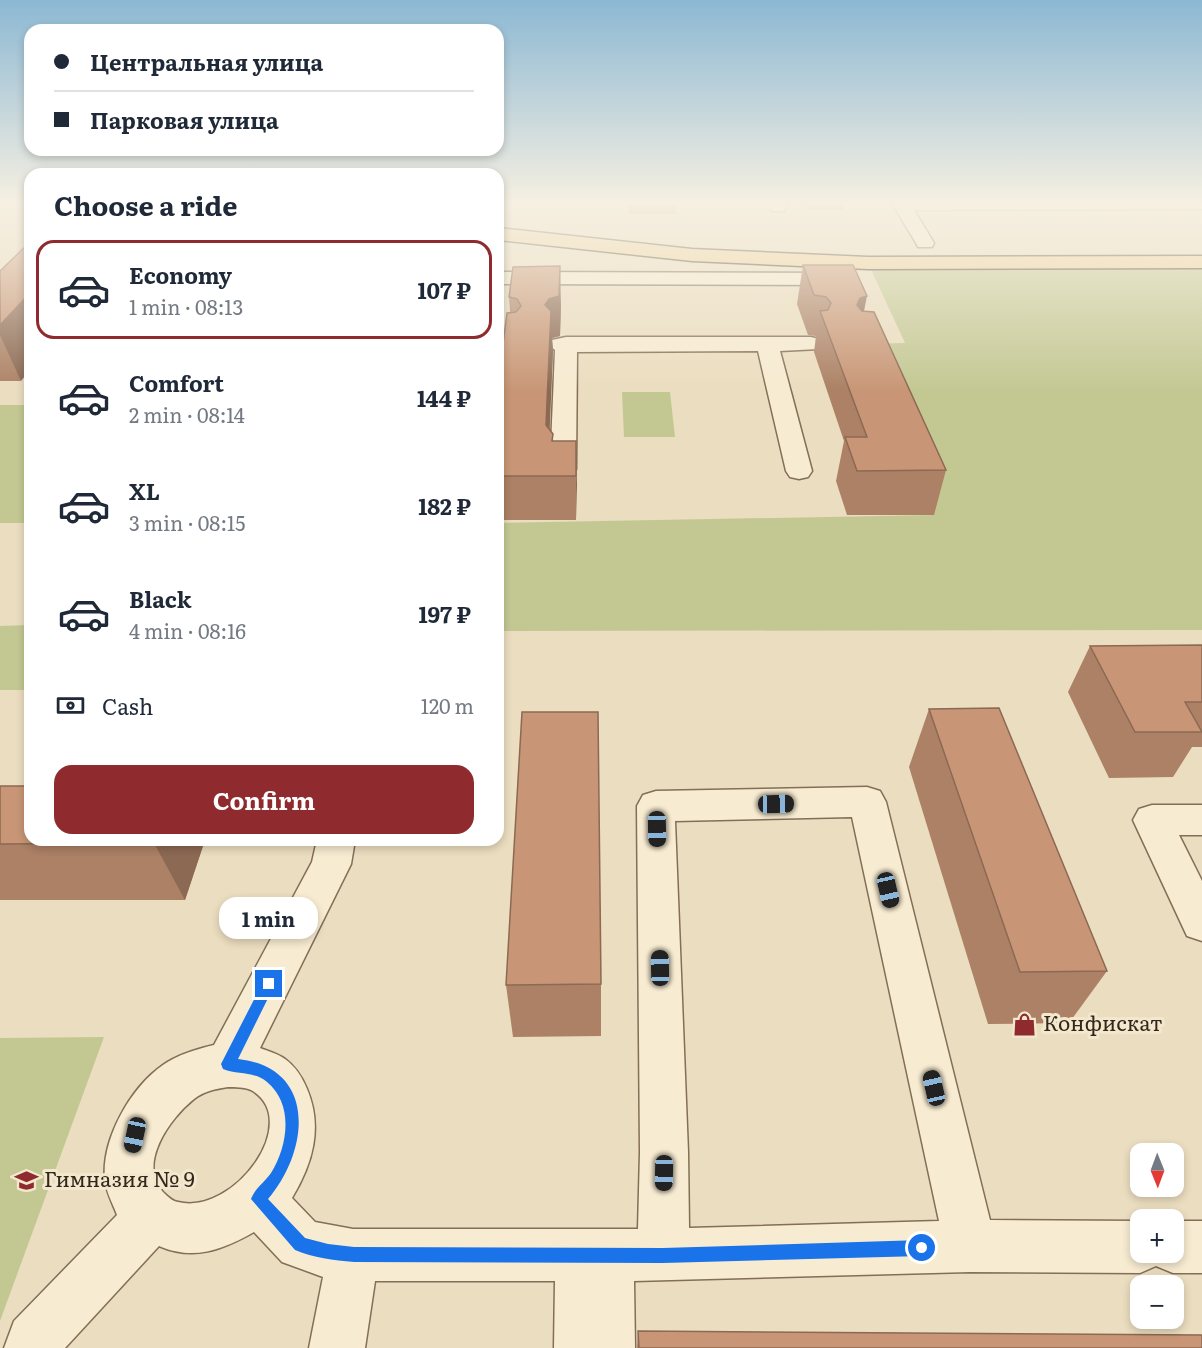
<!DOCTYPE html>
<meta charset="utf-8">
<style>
:root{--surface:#fff;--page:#f2f2f3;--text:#1f2937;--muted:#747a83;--line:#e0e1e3;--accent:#8f2b2e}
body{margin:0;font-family:Literata,serif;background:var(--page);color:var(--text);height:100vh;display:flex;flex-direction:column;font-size:22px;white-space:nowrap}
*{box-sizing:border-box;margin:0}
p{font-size:20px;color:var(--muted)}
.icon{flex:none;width:33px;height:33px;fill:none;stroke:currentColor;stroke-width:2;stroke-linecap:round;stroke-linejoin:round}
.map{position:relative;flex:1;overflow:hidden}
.panel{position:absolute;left:24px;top:168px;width:480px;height:678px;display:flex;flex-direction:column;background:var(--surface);border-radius:18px;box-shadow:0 3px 9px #0003}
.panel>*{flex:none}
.banner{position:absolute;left:24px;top:24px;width:480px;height:132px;border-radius:18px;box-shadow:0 3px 9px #0003;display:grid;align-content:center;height:132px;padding:0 30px;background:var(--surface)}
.needle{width:39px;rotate:179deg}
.fabs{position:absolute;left:1130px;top:1143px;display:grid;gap:12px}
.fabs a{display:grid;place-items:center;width:54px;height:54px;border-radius:12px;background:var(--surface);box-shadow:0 3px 9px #0003;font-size:30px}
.end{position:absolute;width:27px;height:27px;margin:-14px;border:8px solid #1a73e8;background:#fff;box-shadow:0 0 0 3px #fff}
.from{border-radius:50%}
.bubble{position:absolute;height:42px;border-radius:18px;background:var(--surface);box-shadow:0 3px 9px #0003;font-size:20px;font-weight:700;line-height:42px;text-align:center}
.car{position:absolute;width:18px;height:36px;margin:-18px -9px;border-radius:8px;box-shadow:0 0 4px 2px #0007;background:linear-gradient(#222 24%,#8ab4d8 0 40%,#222 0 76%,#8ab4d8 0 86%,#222 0)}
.banner b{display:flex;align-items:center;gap:21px;height:57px;font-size:22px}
.banner b+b{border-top:2px solid var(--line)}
.banner i{width:15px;height:15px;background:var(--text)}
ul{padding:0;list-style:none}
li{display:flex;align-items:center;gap:18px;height:99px;margin:0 12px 9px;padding:0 18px;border:3px solid transparent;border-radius:18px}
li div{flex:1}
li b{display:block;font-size:22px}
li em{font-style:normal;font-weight:700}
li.selected{border-color:var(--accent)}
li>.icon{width:54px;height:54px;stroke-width:1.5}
h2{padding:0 30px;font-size:27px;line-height:72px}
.pay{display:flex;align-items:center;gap:15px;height:66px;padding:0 30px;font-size:22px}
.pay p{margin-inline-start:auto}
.primary-button{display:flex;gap:12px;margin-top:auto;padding:12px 30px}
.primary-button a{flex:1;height:69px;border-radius:18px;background:var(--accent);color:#fff;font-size:24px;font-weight:700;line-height:69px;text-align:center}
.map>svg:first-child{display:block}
.green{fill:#c3c893}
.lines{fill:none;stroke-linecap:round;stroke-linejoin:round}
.minor-casing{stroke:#836e58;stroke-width:3}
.major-casing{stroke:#503c2c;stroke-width:3}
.minor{fill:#f7ebd1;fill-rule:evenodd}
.major{fill:#eed197;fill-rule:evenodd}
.wall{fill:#ac8165}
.shaded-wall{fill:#8c6953}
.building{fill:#c89676;stroke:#8c6953;stroke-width:1.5}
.route{fill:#1a73e8}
.labels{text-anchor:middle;stroke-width:6;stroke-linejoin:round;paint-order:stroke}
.near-poi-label{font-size:21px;fill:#33271c;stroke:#f3e8ce;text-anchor:start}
</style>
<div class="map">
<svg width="1202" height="1348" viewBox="0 0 1202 1348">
<rect width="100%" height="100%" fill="#ebddbf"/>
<g class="green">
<path d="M1202 262V630L498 631V523L933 515 862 344 905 343 868 263Z"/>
<path d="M622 392H670L675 437H624Z"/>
<rect x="0" y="405" width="30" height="118"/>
<path d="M30 625V690H0V626Z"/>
<path d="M104 1037 0 1321V1038Z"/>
</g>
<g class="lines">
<defs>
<g id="minor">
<path d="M767 202H785L787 207 784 211H772Z"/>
<path d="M895 202H1202V209L914 210 934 243 932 247H918L916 243 893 205Z"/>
<path d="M498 272 845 273 852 275 855 279 852 283 845 285 498 284Z"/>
<path d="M566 337H811L819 339 822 344 819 349 780 351 812 471 808 477 799 479 790 477 786 471 758 351 577 352 576 469 572 475 563 477 554 475 550 469 555 350 549 345 552 340Z"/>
<path d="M867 787 880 791 886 802 990 1220 1140 1221V1252H1173V1221H1202V1273H1173L1156 1266 1140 1273 970 1272 634 1281 635 1348H554L555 1281H375L365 1348H309L323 1277 282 1262 254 1232C222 1250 194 1261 159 1246L65 1348H4L14 1321 117 1215C113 1204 106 1192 105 1180 101 1140 130 1088 163 1065 177 1055 197 1049 214 1045L312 862 317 840H355L351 864 260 1048C268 1051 278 1054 285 1059 296 1067 302 1077 307 1089 323 1127 313 1163 292 1198L315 1222 353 1229H638L640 1152 637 806 643 795 656 791ZM852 817 939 1221 689 1228 688 1152 675 821ZM228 1087C235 1087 244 1087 251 1090 304 1120 234 1216 178 1202 172 1201 168 1197 163 1192 137 1164 170 1118 194 1099 204 1091 216 1089 228 1087Z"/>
<path d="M1152 805H1202V835H1179L1202 881V941L1187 936 1133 820 1139 809Z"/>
</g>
<path id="major" d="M498 228 692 249 868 257 1202 256V268L868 269 692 261 498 240Z"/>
</defs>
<use href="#minor" class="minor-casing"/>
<use href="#major" class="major-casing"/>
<use href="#minor" class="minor"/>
<use href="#major" class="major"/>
</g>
<g class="wall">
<path d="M627 202H677L676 214H629Z"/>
<path d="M805 202H844L843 210H808Z"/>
<path d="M803 265 864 311 946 470 934 515H847L836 481 844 441 814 352 816 336 808 335 797 304Z"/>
<path d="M0 271 21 381H0Z"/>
<path d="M509 297 561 305 560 336 552 338 553 351 549 430 553 434V441H576V520H498V382L510 312Z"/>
<path d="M1202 645V747H1192L1173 777 1109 778 1068 692 1090 646Z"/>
<path d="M929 709 1107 971 1069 1023 988 1024 909 767Z"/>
<path d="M0 786 30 840H205L185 900H0Z"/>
<path d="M601 984V1036L513 1037 506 985Z"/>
<path d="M638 1331 1202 1348H637Z"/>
</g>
<g class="shaded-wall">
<path d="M560 266 561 305 560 336 552 338 553 351 548 469 546 425 545 305Z"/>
<path d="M30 293V370L21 381 0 335V325Z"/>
<path d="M867 296 859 336 857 305 860 298Z"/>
<path d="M576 441 577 485 576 520Z"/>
<path d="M155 840H205L185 900 154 843Z"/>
</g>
<g class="building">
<path d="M30 242V293L0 325V271Z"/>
<path d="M803 265H853L867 296 860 298 857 305 862 311 874 312 946 470 857 471 845 437H867L820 311 828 310 831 303 826 297 814 295Z"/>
<path d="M560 266 559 296 549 299 545 305 551 311 546 425 553 434 552 441H576V476H498V382L507 313 516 312 521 306 517 299 509 297 513 267Z"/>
<path d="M1202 645V702H1185L1202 732H1135L1090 646Z"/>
<path d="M999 708 1107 971 1020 972 929 709Z"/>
<path d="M522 712H598L601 984 506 985Z"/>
<path d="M0 786H30V840H155L154 843 0 844Z"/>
<path d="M638 1331 1202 1335V1348H639Z"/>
</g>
<linearGradient id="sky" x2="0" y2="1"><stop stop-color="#8cb8d3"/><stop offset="0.52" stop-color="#f6f0e2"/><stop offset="1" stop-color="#f6f0e2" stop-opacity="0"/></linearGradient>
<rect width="1202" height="391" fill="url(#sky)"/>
<path class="route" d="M269 978 273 980 275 984 238 1059C318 1068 309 1151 268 1199L305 1238 328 1244 354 1247 663 1248 922 1240 928 1242 930 1248 928 1253 922 1256 663 1263 354 1262C333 1260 314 1258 295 1250L251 1199C255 1188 265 1182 271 1173 288 1146 294 1104 267 1082 254 1071 238 1075 223 1069L221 1064 264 980Z"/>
<defs>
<symbol id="shop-bare" viewBox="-9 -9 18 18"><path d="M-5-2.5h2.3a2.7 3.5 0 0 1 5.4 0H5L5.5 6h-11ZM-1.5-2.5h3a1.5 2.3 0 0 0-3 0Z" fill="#8f2b2e" stroke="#f3e8ce" stroke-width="2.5" paint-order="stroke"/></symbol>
<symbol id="school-bare" viewBox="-9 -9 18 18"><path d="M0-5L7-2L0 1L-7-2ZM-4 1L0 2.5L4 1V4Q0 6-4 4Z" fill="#8f2b2e" stroke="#f3e8ce" stroke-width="2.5" paint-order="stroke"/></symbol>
</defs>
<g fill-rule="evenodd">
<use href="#shop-bare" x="1008" y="1008" width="33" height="33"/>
<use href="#school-bare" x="10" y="1164" width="33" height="33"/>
</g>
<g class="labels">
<g class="near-poi-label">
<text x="1043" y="1031">Конфискат</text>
<text x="44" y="1187">Гимназия № 9</text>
</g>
</g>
</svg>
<div class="fabs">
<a><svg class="needle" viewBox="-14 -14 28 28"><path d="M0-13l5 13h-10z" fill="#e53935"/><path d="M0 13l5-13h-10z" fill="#747a83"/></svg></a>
<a>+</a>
<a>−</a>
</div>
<i class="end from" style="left:922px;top:1248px"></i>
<i class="end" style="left:269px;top:984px"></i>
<div class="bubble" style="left:219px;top:897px;width:99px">1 min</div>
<i class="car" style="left:776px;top:804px;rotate:89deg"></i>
<i class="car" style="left:657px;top:829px;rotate:179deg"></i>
<i class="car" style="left:888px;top:890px;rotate:167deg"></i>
<i class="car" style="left:660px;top:968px;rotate:359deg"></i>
<i class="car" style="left:934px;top:1088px;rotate:347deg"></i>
<i class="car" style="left:135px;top:1135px;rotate:192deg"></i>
<i class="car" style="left:664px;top:1173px;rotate:181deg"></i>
<div class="banner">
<b><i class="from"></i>Центральная улица</b>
<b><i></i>Парковая улица</b>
</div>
<section class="panel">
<h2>Choose a ride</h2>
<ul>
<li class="selected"><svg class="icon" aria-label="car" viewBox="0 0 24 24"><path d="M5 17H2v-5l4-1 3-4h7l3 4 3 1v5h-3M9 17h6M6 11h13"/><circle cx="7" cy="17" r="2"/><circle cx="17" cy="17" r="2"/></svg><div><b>Economy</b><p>1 min · 08:13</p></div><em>107 ₽</em></li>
<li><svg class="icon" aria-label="car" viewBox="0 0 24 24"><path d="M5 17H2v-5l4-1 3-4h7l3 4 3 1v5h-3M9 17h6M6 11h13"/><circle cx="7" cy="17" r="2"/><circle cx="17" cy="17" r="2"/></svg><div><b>Comfort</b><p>2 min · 08:14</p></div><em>144 ₽</em></li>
<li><svg class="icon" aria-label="car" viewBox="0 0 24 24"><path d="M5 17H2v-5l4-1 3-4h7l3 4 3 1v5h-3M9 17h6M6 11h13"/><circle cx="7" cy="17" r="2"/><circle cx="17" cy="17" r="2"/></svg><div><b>XL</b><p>3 min · 08:15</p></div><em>182 ₽</em></li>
<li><svg class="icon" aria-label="car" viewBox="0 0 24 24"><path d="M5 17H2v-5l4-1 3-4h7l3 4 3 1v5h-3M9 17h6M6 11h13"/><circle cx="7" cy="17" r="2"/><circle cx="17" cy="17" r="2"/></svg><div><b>Black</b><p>4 min · 08:16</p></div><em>197 ₽</em></li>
</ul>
<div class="pay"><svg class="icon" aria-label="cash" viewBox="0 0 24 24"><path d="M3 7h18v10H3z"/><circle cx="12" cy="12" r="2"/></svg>Cash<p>120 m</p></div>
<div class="primary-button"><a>Confirm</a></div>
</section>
</div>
